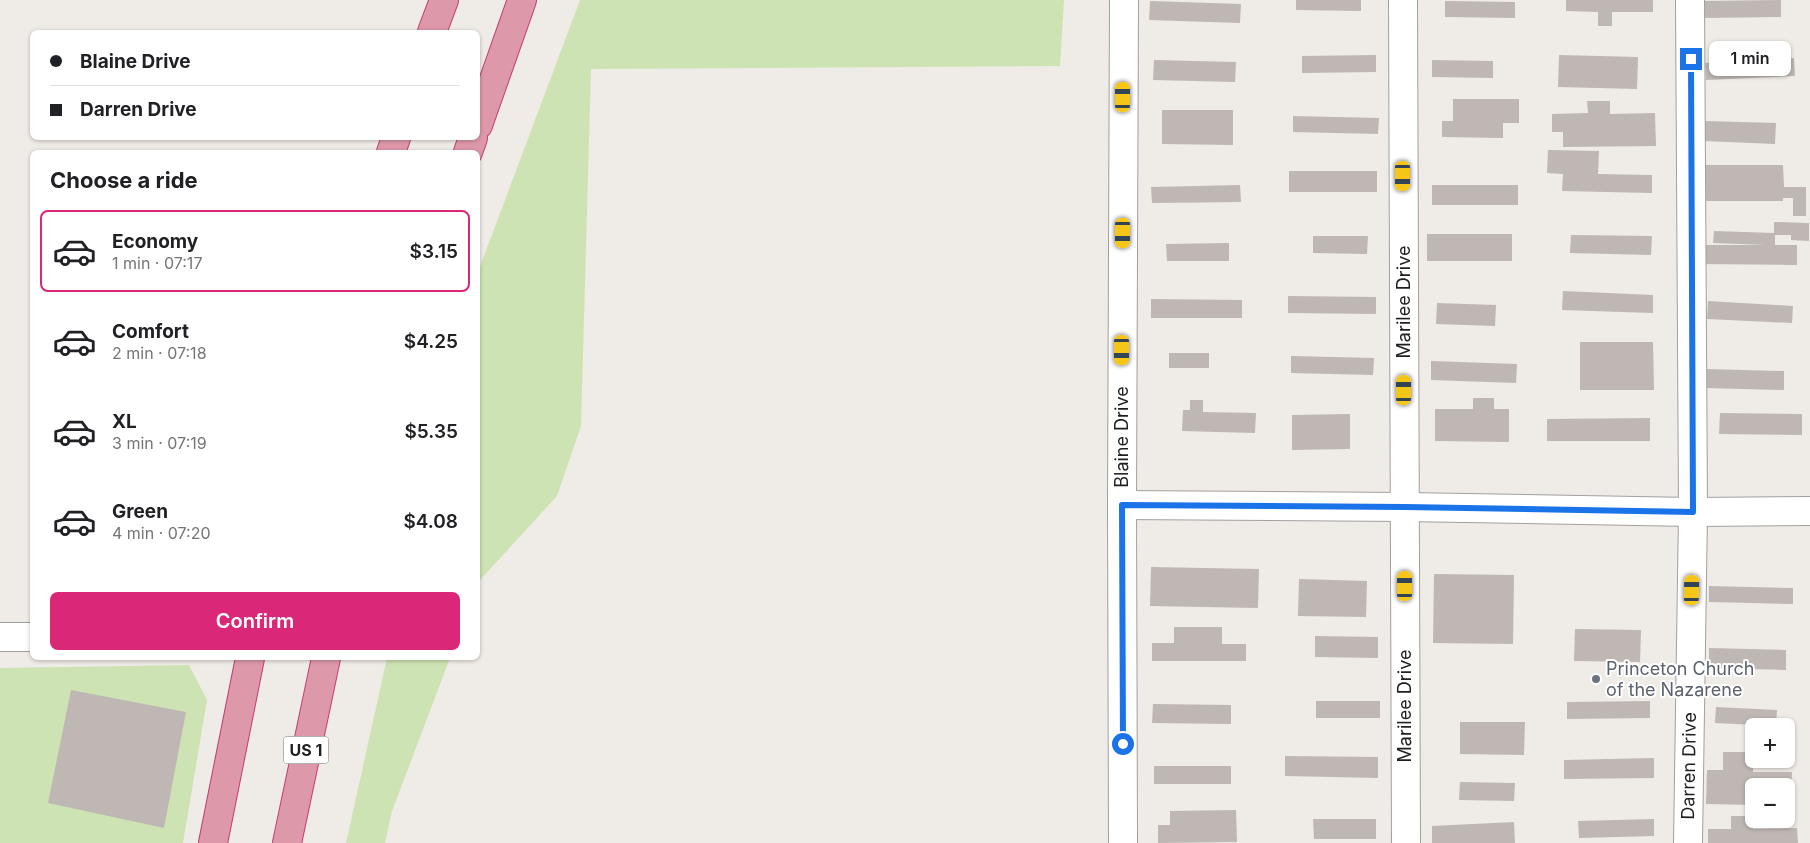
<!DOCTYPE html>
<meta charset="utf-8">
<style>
:root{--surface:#fff;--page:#f6f6f6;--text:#202124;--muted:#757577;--line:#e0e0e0;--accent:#db2777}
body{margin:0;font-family:Inter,sans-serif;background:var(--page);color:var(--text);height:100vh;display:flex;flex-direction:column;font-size:19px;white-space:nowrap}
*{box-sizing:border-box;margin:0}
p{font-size:16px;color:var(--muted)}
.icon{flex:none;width:28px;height:28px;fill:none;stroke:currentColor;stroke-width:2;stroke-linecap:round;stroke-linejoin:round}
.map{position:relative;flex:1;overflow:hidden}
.sheet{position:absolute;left:30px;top:150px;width:450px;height:510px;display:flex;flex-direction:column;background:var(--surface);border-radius:8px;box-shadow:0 1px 4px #0004}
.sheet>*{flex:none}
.guide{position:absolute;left:30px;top:30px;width:450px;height:110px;border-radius:8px;box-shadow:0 1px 4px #0004;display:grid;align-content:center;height:110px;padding:0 20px;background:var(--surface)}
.controls{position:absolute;left:1745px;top:718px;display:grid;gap:10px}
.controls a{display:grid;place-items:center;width:50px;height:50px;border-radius:8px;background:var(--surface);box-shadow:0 1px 4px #0004;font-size:25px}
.end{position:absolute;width:22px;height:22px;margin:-11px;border:6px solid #1a73e8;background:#fff;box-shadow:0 0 0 2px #fff}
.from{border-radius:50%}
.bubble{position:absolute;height:35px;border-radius:8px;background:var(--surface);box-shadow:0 1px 4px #0004;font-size:16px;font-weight:600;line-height:35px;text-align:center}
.car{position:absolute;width:15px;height:30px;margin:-15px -8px;border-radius:6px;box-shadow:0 0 4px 1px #0007;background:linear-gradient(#f5c518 24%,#345 0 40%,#f5c518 0 76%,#345 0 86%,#f5c518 0)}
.guide b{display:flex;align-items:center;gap:18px;height:48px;font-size:19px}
.guide b+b{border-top:1px solid var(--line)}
.guide i{width:12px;height:12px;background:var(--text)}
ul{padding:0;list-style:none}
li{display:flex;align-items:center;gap:15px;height:82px;margin:0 10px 8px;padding:0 10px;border:2px solid transparent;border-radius:8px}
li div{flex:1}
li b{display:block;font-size:19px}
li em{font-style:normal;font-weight:600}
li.selected{border-color:var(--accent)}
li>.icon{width:45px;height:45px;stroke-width:1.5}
h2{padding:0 20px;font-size:22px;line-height:60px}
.primary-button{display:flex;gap:10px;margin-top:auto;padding:10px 20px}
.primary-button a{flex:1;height:58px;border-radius:8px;background:var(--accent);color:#fff;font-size:20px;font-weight:600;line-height:58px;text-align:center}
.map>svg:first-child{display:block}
.grass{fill:#cee3b3}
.building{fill:#bfb7b4}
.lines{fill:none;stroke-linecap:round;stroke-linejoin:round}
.minor-casing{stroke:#a0a0a0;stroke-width:30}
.highway-casing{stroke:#c63a74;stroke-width:30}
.minor{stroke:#fff;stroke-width:28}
.highway{stroke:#dd98a9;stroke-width:28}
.route{stroke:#1a73e8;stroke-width:6}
.worship-dot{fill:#6b7280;stroke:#fff;stroke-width:2}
.labels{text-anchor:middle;stroke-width:4;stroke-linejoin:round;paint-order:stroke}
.shield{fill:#fff;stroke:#626262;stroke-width:1}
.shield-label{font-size:16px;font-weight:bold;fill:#1f1f1f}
.street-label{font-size:18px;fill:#1f1f1f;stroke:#fff}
.worship-label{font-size:18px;fill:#5b616d;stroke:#fff;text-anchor:start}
</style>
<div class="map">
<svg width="1810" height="843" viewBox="0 0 1810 843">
<rect width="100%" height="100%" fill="#efebe7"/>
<g class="grass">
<path d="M580 0H1064L1060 66 591 69 581 426 557 496 480 580 478 586V272Z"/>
<path d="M387 658H450L392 811 385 843H346Z"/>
<path d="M189 665 207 700 183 843H0V668Z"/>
</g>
<g class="building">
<path d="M1296 0H1361V11L1296 10Z"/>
<path d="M1566 0H1653V12H1612V26H1598V12L1566 11Z"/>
<path d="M1781 0V17L1704 18 1703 1Z"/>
<path d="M1150 1 1241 4 1240 23 1149 20Z"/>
<path d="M1445 1 1515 2V18L1445 17Z"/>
<path d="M1376 55V72L1302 73V56Z"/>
<path d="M1559 55 1638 57 1637 89 1558 87Z"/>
<path d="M1794 58 1795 76 1706 80 1705 63Z"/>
<path d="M1154 60 1236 62 1235 82 1153 80Z"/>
<path d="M1432 60 1493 61V78L1432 77Z"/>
<path d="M1453 99H1519V123H1503V138L1442 137V121H1453Z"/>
<path d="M1587 101H1610V114L1655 113 1656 146 1563 147V132H1552V114L1588 113Z"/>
<path d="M1162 110H1233V145L1162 144Z"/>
<path d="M1293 116 1379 118 1378 134 1293 132Z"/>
<path d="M1705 121 1776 123 1775 144 1704 141Z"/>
<path d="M1548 150 1599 151 1598 174 1652 175V193L1562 191 1563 174 1547 173Z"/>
<path d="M1704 165H1783L1784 187H1806V216H1793V198H1783V201H1704Z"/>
<rect x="1289" y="171" width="88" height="21"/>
<path d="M1240 185 1241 202 1152 203 1151 187Z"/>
<rect x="1432" y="185" width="86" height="20"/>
<path d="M1774 222 1809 223V241L1791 240V235H1775V245H1797V265L1700 264V245H1766L1713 243 1714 231 1774 233Z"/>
<rect x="1427" y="234" width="85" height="27"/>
<path d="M1571 235 1652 236 1651 255 1570 253Z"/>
<path d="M1313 236H1368L1367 254 1313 253Z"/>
<path d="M1229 243V261H1167L1166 244Z"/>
<path d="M1563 291 1653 295V313L1562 310Z"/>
<path d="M1288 296 1376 297V314L1288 313Z"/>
<path d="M1151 299 1242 300V318H1151Z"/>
<path d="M1708 301 1793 306 1792 323 1707 319Z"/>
<path d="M1437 303 1496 305 1495 326 1436 324Z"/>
<path d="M1580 342H1653L1654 390H1580Z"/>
<rect x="1169" y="353" width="40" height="15"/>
<path d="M1291 356 1374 358 1373 375 1291 373Z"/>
<path d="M1431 361 1517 364 1516 383 1431 380Z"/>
<path d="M1706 369 1784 371V390L1705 388Z"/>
<path d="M1473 398H1494V409H1509V442L1435 441V409H1473Z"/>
<path d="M1190 400H1203V412L1256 413 1255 433 1182 431 1183 410H1190Z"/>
<path d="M1720 413 1802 414V435L1719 434Z"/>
<path d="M1350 414V449L1292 450V415Z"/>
<path d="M1650 418V441H1547V419Z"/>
<path d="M1151 567 1259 569 1258 608 1150 606Z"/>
<path d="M1434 574 1514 575 1513 644 1433 643Z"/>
<path d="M1299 579 1367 581 1366 617 1298 616Z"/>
<path d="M1709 586 1793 588V604L1709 602Z"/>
<path d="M1174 627H1222V644H1246V661H1152V643H1174Z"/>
<path d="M1575 629 1641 630 1640 662 1574 661Z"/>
<path d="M1315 636 1378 637V658L1315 657Z"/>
<path d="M1709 648 1786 650V670L1709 668Z"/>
<path d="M71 690 186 712 164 828 48 803Z"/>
<rect x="1316" y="701" width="64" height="17"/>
<path d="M1650 701V718L1567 719V702Z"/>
<path d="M1153 704 1231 705V724L1152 723Z"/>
<path d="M1716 707 1777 710 1776 726 1715 723Z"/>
<path d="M1460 722H1525L1524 755 1460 754Z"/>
<path d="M1723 752H1753V772H1792L1791 796H1786V786H1754V805L1706 804 1707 770H1723Z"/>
<path d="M1285 756 1378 757V778L1285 776Z"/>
<path d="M1654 758V778L1564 779V760Z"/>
<rect x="1154" y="766" width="77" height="18"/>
<path d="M1460 782 1515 783 1514 801 1459 800Z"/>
<path d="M1236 810 1237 842 1158 843V825H1170V811Z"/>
<path d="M1731 816H1753V829L1797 828 1798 843H1708V829H1731Z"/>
<path d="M1313 819H1376V839H1314Z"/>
<path d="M1654 819V836L1579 838 1578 821Z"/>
<path d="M1514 822 1515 843H1432V826Z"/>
</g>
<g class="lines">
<defs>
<g id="minor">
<path d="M1403 0 1406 843"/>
<path d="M1122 505 1405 507 1693 512 1810 511"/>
<path d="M0 637H32"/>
<path d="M1123 843 1122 505 1124 0"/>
<path d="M1688 843 1693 512 1690 0"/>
</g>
<g id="highway">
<path d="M432 32 444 0"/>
<path d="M478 125 522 0"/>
<path d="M391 152 396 138"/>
<path d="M468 152 473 138"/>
<path d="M213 843 250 658"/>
<path d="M287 843 326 658"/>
</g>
</defs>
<use href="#minor" class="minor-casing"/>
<use href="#highway" class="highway-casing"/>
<use href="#minor" class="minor"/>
<use href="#highway" class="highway"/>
</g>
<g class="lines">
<path class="route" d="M1123 744 1122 505 1405 507 1693 512 1691 59"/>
</g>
<circle class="worship-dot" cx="1596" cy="679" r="5"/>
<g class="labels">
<rect class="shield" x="283.5" y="736.5" width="45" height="27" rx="4"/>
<g class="shield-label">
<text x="306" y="756">US 1</text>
</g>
<g class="street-label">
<text transform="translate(1404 302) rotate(-90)" y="6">Marilee Drive</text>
<text transform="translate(1122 437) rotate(-90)" y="6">Blaine Drive</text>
<text transform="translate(1405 706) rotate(-90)" y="6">Marilee Drive</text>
<text transform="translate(1689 766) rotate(-89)" y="6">Darren Drive</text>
</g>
<g class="worship-label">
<text x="1606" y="675">Princeton Church<tspan x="1606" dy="21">of the Nazarene</tspan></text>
</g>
</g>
</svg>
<div class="controls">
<a>+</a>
<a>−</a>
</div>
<i class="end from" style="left:1123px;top:744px"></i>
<i class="end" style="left:1691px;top:59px"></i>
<div class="bubble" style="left:1709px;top:41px;width:82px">1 min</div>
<i class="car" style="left:1123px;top:97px;rotate:0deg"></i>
<i class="car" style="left:1403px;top:176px;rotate:180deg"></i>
<i class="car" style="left:1123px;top:233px;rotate:180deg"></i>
<i class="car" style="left:1122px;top:350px;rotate:180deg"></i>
<i class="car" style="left:1404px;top:390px;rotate:0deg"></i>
<i class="car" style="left:1405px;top:586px;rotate:0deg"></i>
<i class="car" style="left:1692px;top:590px;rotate:1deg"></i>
<div class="guide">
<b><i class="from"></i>Blaine Drive</b>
<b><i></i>Darren Drive</b>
</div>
<section class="sheet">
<h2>Choose a ride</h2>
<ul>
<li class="selected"><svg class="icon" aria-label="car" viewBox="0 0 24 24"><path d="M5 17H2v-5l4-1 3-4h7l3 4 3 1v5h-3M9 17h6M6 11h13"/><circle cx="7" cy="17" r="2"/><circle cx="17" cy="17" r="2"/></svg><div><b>Economy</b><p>1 min · 07:17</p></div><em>$3.15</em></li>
<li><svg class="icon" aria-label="car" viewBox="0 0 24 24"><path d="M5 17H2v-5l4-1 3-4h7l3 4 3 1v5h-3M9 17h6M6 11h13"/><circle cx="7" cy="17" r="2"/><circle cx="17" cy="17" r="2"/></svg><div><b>Comfort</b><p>2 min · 07:18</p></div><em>$4.25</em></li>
<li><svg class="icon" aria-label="car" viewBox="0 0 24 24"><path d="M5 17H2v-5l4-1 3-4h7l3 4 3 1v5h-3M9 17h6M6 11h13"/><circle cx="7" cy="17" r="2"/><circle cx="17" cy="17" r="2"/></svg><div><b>XL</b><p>3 min · 07:19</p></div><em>$5.35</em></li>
<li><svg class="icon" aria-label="car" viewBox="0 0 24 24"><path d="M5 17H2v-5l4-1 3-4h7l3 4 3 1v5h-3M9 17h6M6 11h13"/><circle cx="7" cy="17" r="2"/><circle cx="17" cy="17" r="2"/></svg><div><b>Green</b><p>4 min · 07:20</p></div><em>$4.08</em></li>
</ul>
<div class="primary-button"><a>Confirm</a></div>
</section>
</div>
